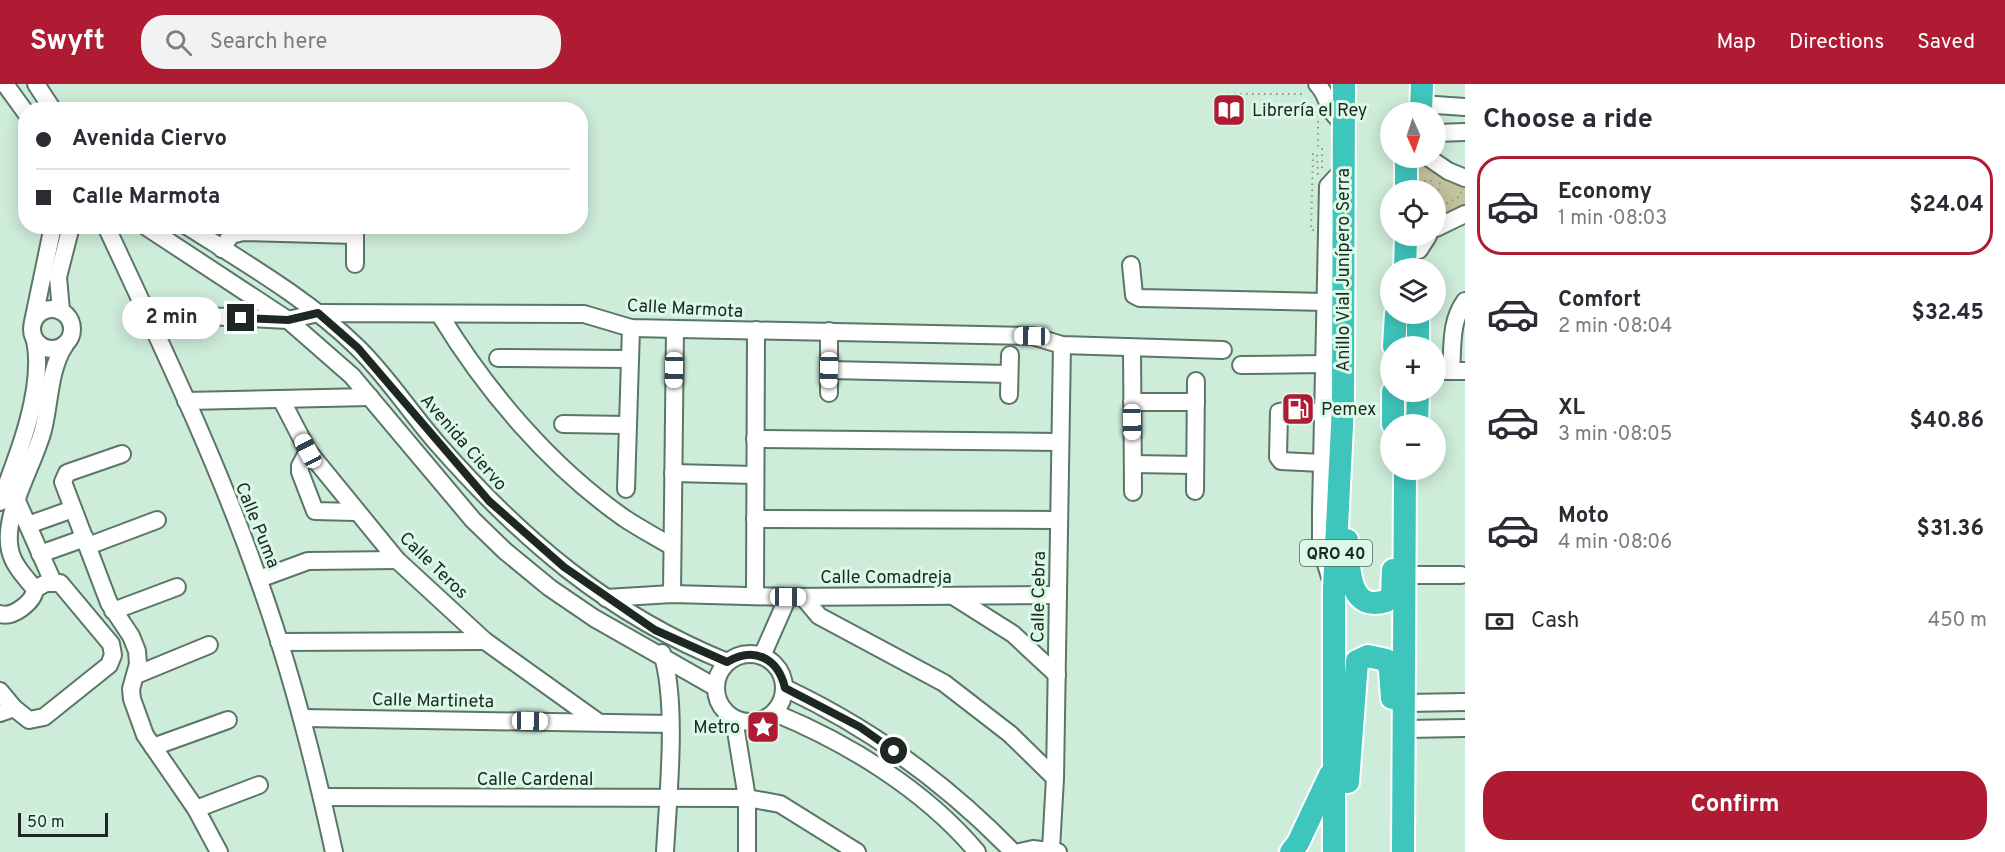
<!DOCTYPE html>
<meta charset="utf-8">
<style>
:root{--surface:#fff;--page:#f2f2f3;--text:#2b2b33;--muted:#7c7c81;--line:#e1e1e2;--accent:#af1b33}
body{margin:0;font-family:Overpass,sans-serif;background:var(--page);color:var(--text);height:100vh;display:flex;flex-direction:column;font-size:22px;white-space:nowrap}
*{box-sizing:border-box;margin:0}
p{font-size:20px;color:var(--muted)}
.icon{flex:none;width:33px;height:33px;fill:none;stroke:currentColor;stroke-width:2;stroke-linecap:round;stroke-linejoin:round}
.map{position:relative;flex:1;overflow:hidden}
.side{display:flex;flex-direction:column;background:var(--surface);width:540px}
.side>*{flex:none}
.guide{position:absolute;left:18px;top:18px;width:570px;height:132px;border-radius:24px;box-shadow:0 3px 15px #0003;display:grid;align-content:center;height:132px;padding:0 18px;background:var(--surface)}
.needle{width:39px;rotate:177deg}
.fabs{position:absolute;left:1380px;top:18px;display:grid;gap:12px}
.fabs a{display:grid;place-items:center;width:66px;height:66px;border-radius:50%;background:var(--surface);box-shadow:0 3px 15px #0003;font-size:30px}
.scale{position:absolute;left:18px;bottom:15px;width:90px;box-sizing:border-box;padding-left:6px;border:3px solid #1c2821;border-top:0;font-size:16px;line-height:21px;white-space:nowrap;color:#1c2821;-webkit-text-stroke:4px #dbf9e7;paint-order:stroke}
.end{position:absolute;width:27px;height:27px;margin:-14px;border:8px solid #1c2821;background:#fff;box-shadow:0 0 0 3px #fff}
.from{border-radius:50%}
.bubble{position:absolute;height:42px;border-radius:21px;background:var(--surface);box-shadow:0 3px 15px #0003;font-size:20px;font-weight:700;line-height:42px;text-align:center}
.car{position:absolute;width:18px;height:36px;margin:-18px -9px;border-radius:8px;box-shadow:0 0 4px 2px #0007;background:linear-gradient(#fff 24%,#345 0 40%,#fff 0 76%,#345 0 86%,#fff 0)}
.guide b{display:flex;align-items:center;gap:21px;height:57px;font-size:22px}
.guide b+b{border-top:2px solid var(--line)}
.guide i{width:15px;height:15px;background:var(--text)}
ul{padding:0;list-style:none}
li{display:flex;align-items:center;gap:18px;height:99px;margin:0 12px 9px;padding:0 6px;border:3px solid transparent;border-radius:24px}
li div{flex:1}
li b{display:block;font-size:22px}
li em{font-style:normal;font-weight:700}
li.current{border-color:var(--accent)}
li>.icon{width:54px;height:54px;stroke-width:1.5}
h2{padding:0 18px;font-size:27px;line-height:72px}
.pay{display:flex;align-items:center;gap:15px;height:66px;padding:0 18px;font-size:22px}
.pay p{margin-inline-start:auto}
.button{display:flex;gap:12px;margin-top:auto;padding:12px 18px}
.button a{flex:1;height:69px;border-radius:24px;background:var(--accent);color:#fff;font-size:24px;font-weight:700;line-height:69px;text-align:center}
header{display:flex;align-items:center;gap:36px;box-sizing:border-box;height:84px;padding:0 30px;background:var(--accent);color:#fff}
header strong{font-size:28px}
nav{display:flex;gap:33px;margin-inline-start:auto;font-size:21px}
.search{width:420px;height:54px;background:var(--page);display:flex;align-items:center;gap:15px;box-sizing:border-box;padding:0 21px;border-radius:24px;color:var(--muted);font-size:22px}
main{display:flex;flex:1;min-height:0}
.map>svg:first-child{display:block}
.green{fill:#c4c19e}
.lines{fill:none;stroke-linecap:round;stroke-linejoin:round}
.minor-casing{stroke:#5b7666;stroke-width:20}
.highway-casing{stroke:#fff;stroke-width:26}
.path{stroke:#839a8c;stroke-width:2;stroke-dasharray:1.5 4.5;stroke-linecap:butt}
.minor{stroke:#fff;stroke-width:16}
.highway{stroke:#3fc6bc;stroke-width:22}
.route{stroke:#1c2821;stroke-width:8}
.labels{text-anchor:middle;stroke-width:6;stroke-linejoin:round;paint-order:stroke}
.shield{fill:#dbf9e7;stroke:#55675c;stroke-width:1.5}
.shield-label{font-size:16px;font-weight:bold;fill:#1c2821}
.poi-label{font-size:18px;fill:#1c2821;stroke:#dbf9e7;text-anchor:start}
.street-label{font-size:18px;fill:#1c2821;stroke:#dbf9e7}
</style>
<header>
<strong>Swyft</strong>
<div class="search"><svg class="icon" aria-label="search" viewBox="0 0 24 24"><circle cx="10" cy="10" r="6"/><path d="M15 15l6 6"/></svg>Search here</div>
<nav><a>Map</a><a>Directions</a><a>Saved</a></nav>
</header>
<main>
<div class="map">
<svg width="1465" height="768" viewBox="0 0 1465 768">
<rect width="100%" height="100%" fill="#ceecda"/>
<path class="green" d="M1406 74H1429L1465 94V130L1436 144V106H1406Z"/>
<g class="lines">
<defs>
<g id="minor">
<path d="M5 0 26 29"/>
<path d="M36 0 53 26"/>
<path d="M1317 0C1331 14 1324 26 1344 39"/>
<path d="M1421 20 1465 23"/>
<path d="M1436 49 1465 48"/>
<path d="M1429 74 1448 87 1465 94"/>
<path d="M106 142C160 258 217 376 259 497 291 586 314 676 334 768"/>
<path d="M145 142 288 236 352 292 473 436 505 467 550 504 594 534 715 603"/>
<path d="M187 142C245 179 308 215 357 263 387 292 409 327 436 358 520 454 608 530 727 578"/>
<path d="M1436 144 1465 130"/>
<path d="M222 165 231 151 243 148 355 151"/>
<path d="M1419 166 1428 152"/>
<path d="M355 180V142"/>
<path d="M1131 181 1134 211 1140 214 1326 218"/>
<circle cx="52" cy="245" r="20"/>
<path d="M61 227 58 193 71 142"/>
<path d="M146 229 288 236 318 229 584 230 631 244 1032 252 1062 261 1223 266"/>
<path d="M440 231C487 308 550 382 624 434 639 444 656 453 671 462"/>
<path d="M33 238 53 142"/>
<path d="M1132 264 1133 408"/>
<path d="M498 274 629 275"/>
<path d="M1241 281 1324 280"/>
<path d="M829 286 1009 290"/>
<path d="M1436 287H1465"/>
<path d="M1451 287C1453 261 1450 238 1465 217"/>
<path d="M829 309V247"/>
<path d="M1009 311 1010 271"/>
<path d="M281 315 308 367 397 476 485 557 598 638"/>
<path d="M186 317 370 313"/>
<path d="M1132 318H1196"/>
<path d="M563 340 627 341"/>
<path d="M755 355 1060 358"/>
<path d="M308 367 300 382V388L315 427 355 428"/>
<path d="M122 370 67 389 63 398 109 519 131 552 137 567 138 580 131 605 132 615 145 651 196 725 219 768"/>
<path d="M1322 379 1281 377 1278 373 1279 328 1284 327 1323 328"/>
<path d="M1133 380 1194 381"/>
<path d="M673 389 755 391"/>
<path d="M626 405 631 244"/>
<path d="M1195 407 1196 297"/>
<path d="M17 417 53 498"/>
<path d="M0 418C18 372 45 304 35 256"/>
<path d="M755 435 1059 436"/>
<path d="M28 441 73 425"/>
<path d="M88 462 157 436"/>
<path d="M40 470 85 454"/>
<path d="M1413 491H1461"/>
<path d="M1330 493 1321 464V427L1328 102 1342 87"/>
<path d="M259 495 308 477 397 476"/>
<path d="M672 510 675 245"/>
<path d="M755 511 756 246"/>
<path d="M953 512 1013 550 1057 591"/>
<path d="M803 513 819 532 944 599 1010 650 1055 694"/>
<path d="M606 514 672 510 788 513 1058 511"/>
<path d="M113 527 177 503"/>
<path d="M0 530C13 534 34 518 35 505"/>
<path d="M279 558 485 557"/>
<path d="M662 569C678 619 668 713 665 768"/>
<circle cx="750" cy="604" r="34"/>
<path d="M762 572 788 513"/>
<path d="M136 591 209 561"/>
<path d="M785 604C870 644 947 700 1013 768"/>
<path d="M0 607 14 624"/>
<path d="M1406 619 1465 618"/>
<path d="M0 629 14 624 29 636 44 633 109 581 113 571 111 560 60 499H46L35 505C25 493 13 481 10 466 2 430 34 381 43 346 50 318 49 285 65 261"/>
<path d="M775 629C848 659 925 706 977 768"/>
<path d="M303 634 669 640"/>
<path d="M734 635 747 714V768"/>
<path d="M1405 645 1465 644"/>
<path d="M153 663 228 636"/>
<path d="M322 713 747 714 780 720 857 768"/>
<path d="M196 725 259 701"/>
<path d="M1051 765 1055 694 1062 261"/>
<path d="M1020 768 1033 765 1058 768"/>
</g>
<g id="highway">
<path d="M1421 28 1422 0"/>
<path d="M1406 106V74"/>
<path d="M1405 184 1406 152"/>
<path d="M1394 262 1396 230"/>
<path d="M1418 262V230"/>
<path d="M1393 308V340"/>
<path d="M1417 340 1418 308"/>
<path d="M1347 456C1349 484 1348 529 1386 517L1392 512 1393 486"/>
<path d="M1348 698 1357 577 1368 572 1386 576 1390 586 1392 614"/>
<path d="M1291 768 1298 759 1330 691"/>
<path d="M1334 768V504L1343 321 1344 0"/>
<path d="M1403 768 1405 386"/>
</g>
</defs>
<use href="#minor" class="minor-casing"/>
<use href="#highway" class="highway-casing"/>
<g class="path">
<path d="M1228 10H1306"/>
<path d="M1318 31V63L1322 65V87"/>
<path d="M1424 97H1432V106"/>
<path d="M1436 118 1440 98"/>
<path d="M1436 125 1459 113 1461 108"/>
<path d="M1314 146H1311L1313 70H1317L1318 92"/>
</g>
<use href="#minor" class="minor"/>
<use href="#highway" class="highway"/>
</g>
<g class="lines">
<path class="route" d="M241 234 288 236 318 229 358 264 489 417 564 483 655 546 727 578C754 562 778 574 785 604L860 643 894 667"/>
</g>
<defs>
<symbol id="library-square" viewBox="-11 -11 22 22"><rect x="-9" y="-9" width="18" height="18" rx="4" fill="#af1b33" stroke="#dbf9e7"/><path d="M-6-4Q-3-5.5-.7-3.5V5Q-3 3-6 4ZM6-4Q3-5.5 .7-3.5V5Q3 3 6 4Z" fill="#fff"/></symbol>
<symbol id="fuel-square" viewBox="-11 -11 22 22"><rect x="-9" y="-9" width="18" height="18" rx="4" fill="#af1b33" stroke="#dbf9e7"/><path d="M-5.5-6h7V0h2V4h1.3V-2.5L3-4.5l.8-.8L6-3V5H2.5V1h-1V6h-7ZM-4.2-4.7v3.2H.2V-4.7Z" fill="#fff"/></symbol>
<symbol id="sight-square" viewBox="-11 -11 22 22"><rect x="-9" y="-9" width="18" height="18" rx="4" fill="#af1b33" stroke="#dbf9e7"/><path d="M0-6L1.8-2.2L6-1.7L2.9 1.2L3.7 5.4L0 3.3L-3.7 5.4L-2.9 1.2L-6-1.7L-1.8-2.2Z" fill="#fff"/></symbol>
</defs>
<g fill-rule="evenodd">
<use href="#library-square" x="1210" y="7" width="38" height="38"/>
<use href="#fuel-square" x="1279" y="306" width="38" height="38"/>
<use href="#sight-square" x="744" y="624" width="38" height="38"/>
</g>
<g class="labels">
<rect class="shield" x="1300" y="456" width="72" height="26" rx="4.5"/>
<g class="shield-label">
<text x="1336" y="475">QRO 40</text>
</g>
<g class="poi-label">
<text x="1252" y="32">Librería el Rey</text>
<text x="1321" y="331">Pemex</text>
<text x="740" y="649" text-anchor="end">Metro</text>
</g>
<g class="street-label">
<text transform="translate(1343 186) rotate(-90)" y="6">Anillo Vial Junípero Serra</text>
<text transform="translate(685 224) rotate(3)" y="6">Calle Marmota</text>
<text transform="translate(464 358) rotate(49)" y="6">Avenida Ciervo</text>
<text transform="translate(258 441) rotate(68)" y="6">Calle Puma</text>
<text transform="translate(434 481) rotate(44)" y="6">Calle Teros</text>
<text x="886" y="499">Calle Comadreja</text>
<text transform="translate(1038 513) rotate(-89)" y="6">Calle Cebra</text>
<text transform="translate(433 616) rotate(1)" y="6">Calle Martineta</text>
<text x="535" y="701">Calle Cardenal</text>
</g>
</g>
</svg>
<div class="fabs">
<a><svg class="needle" viewBox="-14 -14 28 28"><path d="M0-13l5 13h-10z" fill="#e53935"/><path d="M0 13l5-13h-10z" fill="#7c7c81"/></svg></a>
<a><svg class="icon" aria-label="locate" viewBox="0 0 24 24"><circle cx="12" cy="12" r="6"/><path d="M12 2v4M12 18v4M2 12h4M18 12h4"/></svg></a>
<a><svg class="icon" aria-label="layers" viewBox="0 0 24 24"><path d="M12 4l9 5-9 5-9-5zM3 14l9 5 9-5"/></svg></a>
<a>+</a>
<a>−</a>
</div>
<div class="scale">50 m</div>
<i class="end from" style="left:894px;top:667px"></i>
<i class="end" style="left:241px;top:234px"></i>
<div class="bubble" style="left:122px;top:213px;width:99px">2 min</div>
<i class="car" style="left:1032px;top:252px;rotate:271deg"></i>
<i class="car" style="left:674px;top:286px;rotate:181deg"></i>
<i class="car" style="left:829px;top:286px;rotate:181deg"></i>
<i class="car" style="left:1132px;top:338px;rotate:179deg"></i>
<i class="car" style="left:308px;top:367px;rotate:332deg"></i>
<i class="car" style="left:788px;top:513px;rotate:90deg"></i>
<i class="car" style="left:530px;top:637px;rotate:91deg"></i>
<div class="guide">
<b><i class="from"></i>Avenida Ciervo</b>
<b><i></i>Calle Marmota</b>
</div>
</div>
<section class="side">
<h2>Choose a ride</h2>
<ul>
<li class="current"><svg class="icon" aria-label="car" viewBox="0 0 24 24"><path d="M5 17H2v-5l4-1 3-4h7l3 4 3 1v5h-3M9 17h6M6 11h13"/><circle cx="7" cy="17" r="2"/><circle cx="17" cy="17" r="2"/></svg><div><b>Economy</b><p>1 min · 08:03</p></div><em>$24.04</em></li>
<li><svg class="icon" aria-label="car" viewBox="0 0 24 24"><path d="M5 17H2v-5l4-1 3-4h7l3 4 3 1v5h-3M9 17h6M6 11h13"/><circle cx="7" cy="17" r="2"/><circle cx="17" cy="17" r="2"/></svg><div><b>Comfort</b><p>2 min · 08:04</p></div><em>$32.45</em></li>
<li><svg class="icon" aria-label="car" viewBox="0 0 24 24"><path d="M5 17H2v-5l4-1 3-4h7l3 4 3 1v5h-3M9 17h6M6 11h13"/><circle cx="7" cy="17" r="2"/><circle cx="17" cy="17" r="2"/></svg><div><b>XL</b><p>3 min · 08:05</p></div><em>$40.86</em></li>
<li><svg class="icon" aria-label="car" viewBox="0 0 24 24"><path d="M5 17H2v-5l4-1 3-4h7l3 4 3 1v5h-3M9 17h6M6 11h13"/><circle cx="7" cy="17" r="2"/><circle cx="17" cy="17" r="2"/></svg><div><b>Moto</b><p>4 min · 08:06</p></div><em>$31.36</em></li>
</ul>
<div class="pay"><svg class="icon" aria-label="cash" viewBox="0 0 24 24"><path d="M3 7h18v10H3z"/><circle cx="12" cy="12" r="2"/></svg>Cash<p>450 m</p></div>
<div class="button"><a>Confirm</a></div>
</section>
</main>
